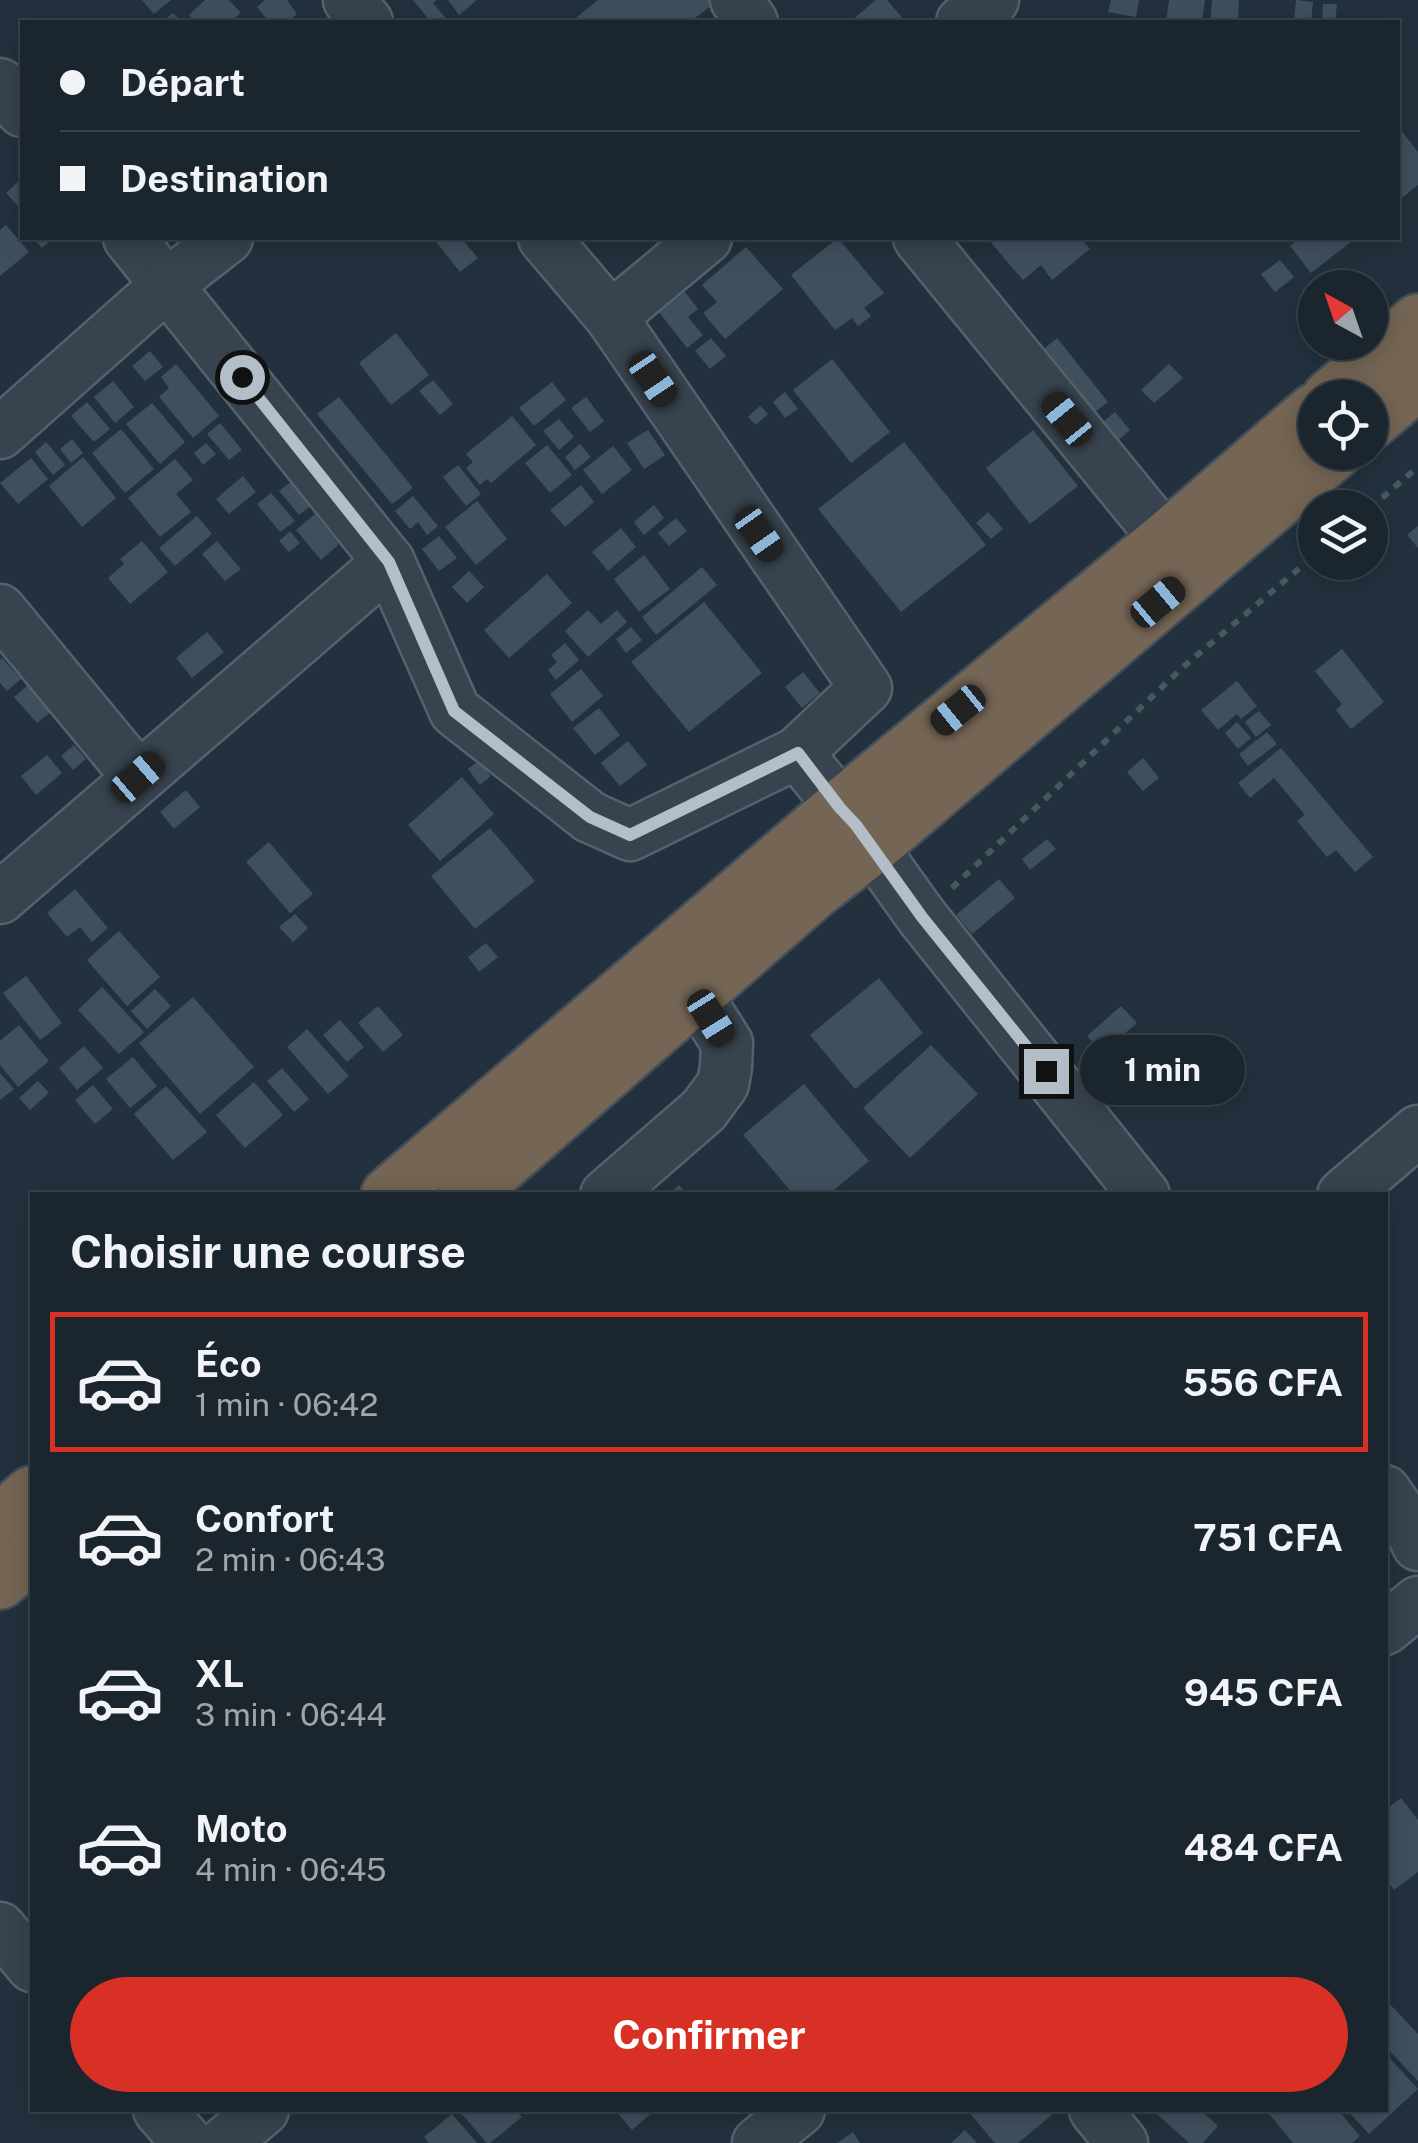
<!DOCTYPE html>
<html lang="fr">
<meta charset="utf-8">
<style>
:root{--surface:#1a252e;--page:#27313a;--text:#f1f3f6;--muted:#9fa5aa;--line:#38424a;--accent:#d93025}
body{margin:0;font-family:"Public Sans",sans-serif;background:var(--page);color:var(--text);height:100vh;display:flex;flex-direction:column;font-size:38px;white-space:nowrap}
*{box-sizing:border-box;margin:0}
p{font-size:32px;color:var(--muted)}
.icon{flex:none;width:55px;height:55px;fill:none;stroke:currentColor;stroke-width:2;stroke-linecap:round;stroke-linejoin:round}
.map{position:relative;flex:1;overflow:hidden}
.sheet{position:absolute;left:30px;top:1192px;width:1358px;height:920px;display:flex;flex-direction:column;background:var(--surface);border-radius:0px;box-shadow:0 5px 25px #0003,0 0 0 2px var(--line)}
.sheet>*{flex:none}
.hud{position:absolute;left:20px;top:20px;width:1380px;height:220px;border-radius:0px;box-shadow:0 5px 25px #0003,0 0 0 2px var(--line);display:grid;align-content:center;height:220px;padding:0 40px;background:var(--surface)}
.needle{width:65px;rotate:320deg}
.fabs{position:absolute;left:1298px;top:270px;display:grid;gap:20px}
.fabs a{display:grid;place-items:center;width:90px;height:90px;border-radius:50%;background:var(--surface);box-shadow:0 5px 25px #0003,0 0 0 2px var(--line);font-size:50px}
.end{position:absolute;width:45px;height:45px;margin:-22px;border:12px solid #b3bec9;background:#111;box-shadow:0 0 0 5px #111}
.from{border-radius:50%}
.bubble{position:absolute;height:70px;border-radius:35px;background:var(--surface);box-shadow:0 5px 25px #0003,0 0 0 2px var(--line);font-size:32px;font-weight:700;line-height:70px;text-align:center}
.car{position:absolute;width:30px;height:60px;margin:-30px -15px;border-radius:12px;box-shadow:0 0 8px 2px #0007;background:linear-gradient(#222 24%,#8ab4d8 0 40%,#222 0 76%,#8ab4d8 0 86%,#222 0)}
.hud b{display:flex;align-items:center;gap:35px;height:95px;font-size:38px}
.hud b+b{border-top:2px solid var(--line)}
.hud i{width:25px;height:25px;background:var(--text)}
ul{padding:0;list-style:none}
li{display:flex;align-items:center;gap:30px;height:140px;margin:0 20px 15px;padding:0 20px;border:5px solid transparent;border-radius:0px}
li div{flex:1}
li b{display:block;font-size:38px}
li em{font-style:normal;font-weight:700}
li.current{border-color:var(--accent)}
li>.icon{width:90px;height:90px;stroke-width:1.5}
h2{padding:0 40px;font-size:45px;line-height:120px}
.primary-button{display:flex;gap:20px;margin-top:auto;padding:20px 40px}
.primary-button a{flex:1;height:115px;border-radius:60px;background:var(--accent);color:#fff;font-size:40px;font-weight:700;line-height:115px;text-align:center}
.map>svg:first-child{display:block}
.building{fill:#3f505d}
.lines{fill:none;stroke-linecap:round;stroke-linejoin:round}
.minor-casing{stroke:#55616c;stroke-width:55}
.highway-casing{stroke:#424e59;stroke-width:60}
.path{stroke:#435b5c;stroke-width:6;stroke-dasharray:8 8;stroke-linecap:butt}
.minor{stroke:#37434e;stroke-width:50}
.highway{stroke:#746554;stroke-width:55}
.route{stroke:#b3bec9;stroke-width:12}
</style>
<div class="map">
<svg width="1418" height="2143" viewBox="0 0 1418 2143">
<rect width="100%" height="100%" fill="#23313e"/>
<g class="building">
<path d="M142 0H171L154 14Z"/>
<path d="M205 0H229L241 13 230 22H195L189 15Z"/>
<path d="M265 0H287L297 14 287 22H269L257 7Z"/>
<path d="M413 0H437L433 3 449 22H431Z"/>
<path d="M448 0H477L459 15Z"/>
<path d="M598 0H710L713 4 690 22H581L577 17Z"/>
<path d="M876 0H887L906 22H854L852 20Z"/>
<path d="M1111 0H1139L1136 17 1108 12Z"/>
<path d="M1169 0H1205L1202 22H1166Z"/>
<path d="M1212 0H1239L1238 22H1210Z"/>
<path d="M1296 0 1313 2 1311 22H1294Z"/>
<path d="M1323 4H1337L1335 22H1322Z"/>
<path d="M173 13 182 22H161Z"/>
<path d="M1398 126 1418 152V185L1398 201Z"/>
<path d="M22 178V202L18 206 6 193Z"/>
<path d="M6 225 29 252 0 276V230Z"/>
<path d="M33 238H54L42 248Z"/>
<path d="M433 238H461L478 258 460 272Z"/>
<path d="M838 238 884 293 864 308 871 316 858 326 852 318 835 330 791 275Z"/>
<path d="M987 238H1080L1090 249 1052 280 1041 265 1023 280Z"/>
<path d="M1300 238H1356L1311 273 1290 246Z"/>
<path d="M746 247 783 289 725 339 703 313 717 302 702 285Z"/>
<path d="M1280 260 1294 277 1275 292 1261 274Z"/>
<path d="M685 292 698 309 688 317 703 335 687 348 659 312Z"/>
<path d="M396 333 429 375 391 405 359 363Z"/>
<path d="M711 338 726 356 710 369 695 351Z"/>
<path d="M1057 338 1108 402 1091 415 1040 352Z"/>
<path d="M150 351 163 367 145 381 132 366Z"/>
<path d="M832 359 890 432 851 463 793 390Z"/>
<path d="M176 364 219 416 193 438 159 397 169 388 161 377Z"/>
<path d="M1169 364 1183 378 1154 403 1141 390Z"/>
<path d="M433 380 453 404 440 415 419 391Z"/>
<path d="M113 381 134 407 115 423 94 397Z"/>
<path d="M552 382 566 400 534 426 519 408Z"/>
<path d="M785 392 798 409 785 418 773 402Z"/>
<path d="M339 397 413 488 392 504 317 414Z"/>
<path d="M586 397 604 421 590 432 571 408Z"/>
<path d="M87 402 110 429 94 442 71 416Z"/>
<path d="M152 403 185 442 160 464 126 424Z"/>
<path d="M760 406 768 414 756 425 748 417Z"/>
<path d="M1115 412 1130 430 1115 443 1099 425Z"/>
<path d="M512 416 536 445 491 483 487 479 480 485 466 468 473 462 466 454Z"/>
<path d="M559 419 574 437 559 450 543 431Z"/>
<path d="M220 423 242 450 229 460 207 434Z"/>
<path d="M121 429 154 469 125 493 92 453Z"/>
<path d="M648 430 665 455 644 469 627 443Z"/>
<path d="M1033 430 1078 486 1030 524 986 468Z"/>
<path d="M72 439 83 453 71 463 60 449Z"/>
<path d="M46 442 65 465 53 475 35 452Z"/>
<path d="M904 442 986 545 901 612 818 509Z"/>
<path d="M206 443 216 454 203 465 194 453Z"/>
<path d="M580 444 591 457 575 470 565 457Z"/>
<path d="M547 445 572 475 550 493 525 463Z"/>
<path d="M613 446 632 470 602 494 583 470Z"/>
<path d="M83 457 116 498 82 527 49 486Z"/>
<path d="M31 458 48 479 18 504 0 483Z"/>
<path d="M175 459 193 480 176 494 191 512 160 537 128 498Z"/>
<path d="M458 465 481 494 466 506 443 477Z"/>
<path d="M243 476 256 492 229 514 216 499Z"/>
<path d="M292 481 312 505 299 515 279 491Z"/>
<path d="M581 485 594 502 565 527 550 510Z"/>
<path d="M271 493 295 521 280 532 257 504Z"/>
<path d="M413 496 438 526 427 535 418 522 410 529 395 511Z"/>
<path d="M477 501 507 539 476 565 445 527Z"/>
<path d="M654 505 664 518 644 535 634 522Z"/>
<path d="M988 512 1003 529 991 539 976 523Z"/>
<path d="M315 514 339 544 321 560 296 530Z"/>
<path d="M197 516 212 534 175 566 159 548Z"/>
<path d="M676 518 687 531 669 546 658 533Z"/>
<path d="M1418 526V548L1407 535Z"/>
<path d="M621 528 636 547 608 571 592 552Z"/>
<path d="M290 531 300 543 289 552 279 541Z"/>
<path d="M439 536 457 558 439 571 422 549Z"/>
<path d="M142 541 168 572 130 604 108 578 124 564 120 559Z"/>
<path d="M217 541 241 569 225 581 202 554Z"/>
<path d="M644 555 670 589 639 612 614 579Z"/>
<path d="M702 567 717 585 656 635 642 617Z"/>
<path d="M469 571 484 587 467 603 452 587Z"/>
<path d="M547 574 572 603 509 658 484 630Z"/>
<path d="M704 602 762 673 689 732 631 662Z"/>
<path d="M588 610 601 624 617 610 627 622 588 657 565 631Z"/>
<path d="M631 627 642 640 626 653 616 639Z"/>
<path d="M207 632 224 652 192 678 176 658Z"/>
<path d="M565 643 579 660 556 680 548 670 557 662 551 655Z"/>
<path d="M1342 649 1384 702 1351 729 1336 710 1342 704 1315 671Z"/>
<path d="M2 658 21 679 7 691 0 683V660Z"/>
<path d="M581 669 603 696 572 722 550 694Z"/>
<path d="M803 672 820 693 802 708 785 687Z"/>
<path d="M1237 681 1257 706 1241 719 1237 714 1218 730 1201 710Z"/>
<path d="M29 684 52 711 37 723 14 697Z"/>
<path d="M599 708 620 735 595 755 573 728Z"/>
<path d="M1259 711 1271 725 1256 737 1245 722Z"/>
<path d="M1237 722 1251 738 1238 749 1225 733Z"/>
<path d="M1267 732 1277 744 1248 766 1239 754Z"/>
<path d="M628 741 647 765 620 786 601 763Z"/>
<path d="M74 745 86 759 73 770 61 756Z"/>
<path d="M1281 748 1373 857 1355 872 1336 850 1327 857 1297 821 1305 815 1274 778 1250 798 1238 783Z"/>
<path d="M47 755 62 773 36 795 21 776Z"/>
<path d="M1143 758 1159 778 1143 791 1127 772Z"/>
<path d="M479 760 491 776 480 785 468 769Z"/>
<path d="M462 777 494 814 440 861 408 825Z"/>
<path d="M186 790 200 807 174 829 160 812Z"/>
<path d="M490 828 535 881 475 929 431 876Z"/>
<path d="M1047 839 1056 849 1030 870 1022 859Z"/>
<path d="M269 842 313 894 290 913 246 862Z"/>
<path d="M999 879 1015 898 972 934 956 915Z"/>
<path d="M75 889 108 928 92 942 80 927 67 937 47 913Z"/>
<path d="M295 914 308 928 293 942 279 927Z"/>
<path d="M119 931 160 977 127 1006 87 960Z"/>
<path d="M486 943 498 957 479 972 468 957Z"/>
<path d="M26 976 62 1023 40 1040 3 993Z"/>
<path d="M879 978 923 1033 855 1089 810 1035Z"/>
<path d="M102 987 144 1032 119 1054 78 1010Z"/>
<path d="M155 989 171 1006 147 1029 131 1011Z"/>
<path d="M193 997 254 1067 200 1114 139 1043Z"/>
<path d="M378 1006 403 1035 383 1052 358 1023Z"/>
<path d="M1121 1006 1137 1023 1102 1053 1087 1036Z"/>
<path d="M340 1020 364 1047 347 1062 323 1035Z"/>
<path d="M19 1025 49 1061 18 1087 0 1065V1041Z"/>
<path d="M307 1029 349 1076 328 1094 287 1047Z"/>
<path d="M931 1045 978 1094 910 1158 863 1108Z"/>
<path d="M84 1046 103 1068 77 1090 59 1068Z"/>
<path d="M133 1057 157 1086 130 1108 106 1079Z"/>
<path d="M282 1068 309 1099 294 1112 267 1081Z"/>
<path d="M0 1073 14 1089 0 1100Z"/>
<path d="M38 1081 49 1093 30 1110 19 1098Z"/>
<path d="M254 1082 283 1115 245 1148 216 1115Z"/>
<path d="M804 1084 869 1161 828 1195H794L743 1135Z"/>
<path d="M93 1085 113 1109 95 1124 75 1100Z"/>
<path d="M166 1086 207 1132 173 1160 134 1114Z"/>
<path d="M679 1185 688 1195H667Z"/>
<path d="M1401 1798 1418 1820V1872L1394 1890 1385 1878V1810Z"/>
<path d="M1385 1999 1418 2034V2081L1385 2046Z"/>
<path d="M1385 2053 1418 2089 1369 2134 1347 2110H1385Z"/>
<path d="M458 2110H516L522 2117 490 2143H487Z"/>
<path d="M615 2110H655L632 2130Z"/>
<path d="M967 2110H1058L1018 2143H995Z"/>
<path d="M1161 2110H1200L1218 2126 1203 2143H1189L1157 2114Z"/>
<path d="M1266 2110H1338L1360 2136 1352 2143H1293Z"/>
<path d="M452 2114 477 2143H429L424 2137Z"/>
<path d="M965 2130 977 2143H951Z"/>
<path d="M853 2132 860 2143H837Z"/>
</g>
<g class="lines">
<defs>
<g id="minor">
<path d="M349 0 367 22"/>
<path d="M736 0 752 22"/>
<path d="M962 22 981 6 993 0"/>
<path d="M0 84 22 111"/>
<path d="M129 238 389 562 455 711 590 817 630 835 797 753"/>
<path d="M544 238 611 317 866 688 797 753 856 825 922 917 1144 1195"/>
<path d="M919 238 1166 540"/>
<path d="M611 317 706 238"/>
<path d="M0 433 168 284 227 238"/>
<path d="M0 610 138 777"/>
<path d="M0 898 389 562"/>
<path d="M606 1195 704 1110 723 1084 726 1067 727 1043 695 993"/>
<path d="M1343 1195 1418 1131"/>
<path d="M1385 1491 1409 1526 1418 1545"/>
<path d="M1385 1629 1418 1602"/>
<path d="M0 1928 32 1966"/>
<path d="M159 2110 188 2143"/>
<path d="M1095 2110 1122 2143"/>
<path d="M224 2143 263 2110"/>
<path d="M758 2143 799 2110"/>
</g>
<g id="highway">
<path d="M1330 398 1418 322"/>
<path d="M1370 422 1418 381"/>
<path d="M389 1195 840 808 1166 540 1315 411"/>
<path d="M466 1195 814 891 871 847 1334 452"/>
<path d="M0 1522 32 1494"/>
<path d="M0 1581 32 1554"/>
</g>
</defs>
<use href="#minor" class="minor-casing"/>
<use href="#highway" class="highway-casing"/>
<g class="path">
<path d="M1370 508 1418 467"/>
<path d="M952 888 1182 668 1315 555"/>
</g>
<use href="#minor" class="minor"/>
<use href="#highway" class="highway"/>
</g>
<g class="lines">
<path class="route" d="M242 377 389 562 454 711 590 817 630 835 798 753 840 808 856 825 922 917 1046 1071"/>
</g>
</svg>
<div class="fabs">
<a><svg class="needle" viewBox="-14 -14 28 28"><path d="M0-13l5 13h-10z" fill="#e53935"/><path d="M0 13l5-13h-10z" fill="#9fa5aa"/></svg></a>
<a><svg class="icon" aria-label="locate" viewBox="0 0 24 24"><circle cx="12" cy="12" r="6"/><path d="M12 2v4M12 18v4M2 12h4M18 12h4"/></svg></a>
<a><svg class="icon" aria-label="layers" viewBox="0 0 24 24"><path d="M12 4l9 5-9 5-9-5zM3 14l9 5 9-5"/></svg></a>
</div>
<i class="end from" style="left:242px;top:377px"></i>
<i class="end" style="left:1046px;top:1071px"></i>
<div class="bubble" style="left:1080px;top:1035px;width:165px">1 min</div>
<i class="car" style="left:653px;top:379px;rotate:146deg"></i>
<i class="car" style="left:1067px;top:419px;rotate:321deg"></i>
<i class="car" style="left:759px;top:534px;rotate:145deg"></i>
<i class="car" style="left:1158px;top:602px;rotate:50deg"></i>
<i class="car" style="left:958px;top:710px;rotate:231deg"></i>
<i class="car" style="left:138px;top:777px;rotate:49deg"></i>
<i class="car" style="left:711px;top:1018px;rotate:148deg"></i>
<div class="hud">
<b><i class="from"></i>Départ</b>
<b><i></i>Destination</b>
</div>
<section class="sheet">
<h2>Choisir une course</h2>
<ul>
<li class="current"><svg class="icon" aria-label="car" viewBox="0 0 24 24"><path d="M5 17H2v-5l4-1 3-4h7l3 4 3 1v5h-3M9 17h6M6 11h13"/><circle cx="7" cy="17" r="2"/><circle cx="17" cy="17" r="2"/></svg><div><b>Éco</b><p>1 min · 06:42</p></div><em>556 CFA</em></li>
<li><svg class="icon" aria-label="car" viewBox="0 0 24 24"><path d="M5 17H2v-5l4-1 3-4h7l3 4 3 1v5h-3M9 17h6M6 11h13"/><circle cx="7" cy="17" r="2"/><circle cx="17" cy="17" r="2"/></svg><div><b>Confort</b><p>2 min · 06:43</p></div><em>751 CFA</em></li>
<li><svg class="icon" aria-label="car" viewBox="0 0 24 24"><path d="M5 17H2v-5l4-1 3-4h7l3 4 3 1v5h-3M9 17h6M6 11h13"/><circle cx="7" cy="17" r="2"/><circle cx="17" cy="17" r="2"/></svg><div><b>XL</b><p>3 min · 06:44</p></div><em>945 CFA</em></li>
<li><svg class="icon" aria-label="car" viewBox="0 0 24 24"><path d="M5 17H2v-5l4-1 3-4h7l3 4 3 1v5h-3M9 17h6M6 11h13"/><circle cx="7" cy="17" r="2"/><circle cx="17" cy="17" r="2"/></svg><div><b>Moto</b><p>4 min · 06:45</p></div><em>484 CFA</em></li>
</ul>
<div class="primary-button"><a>Confirmer</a></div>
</section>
</div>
